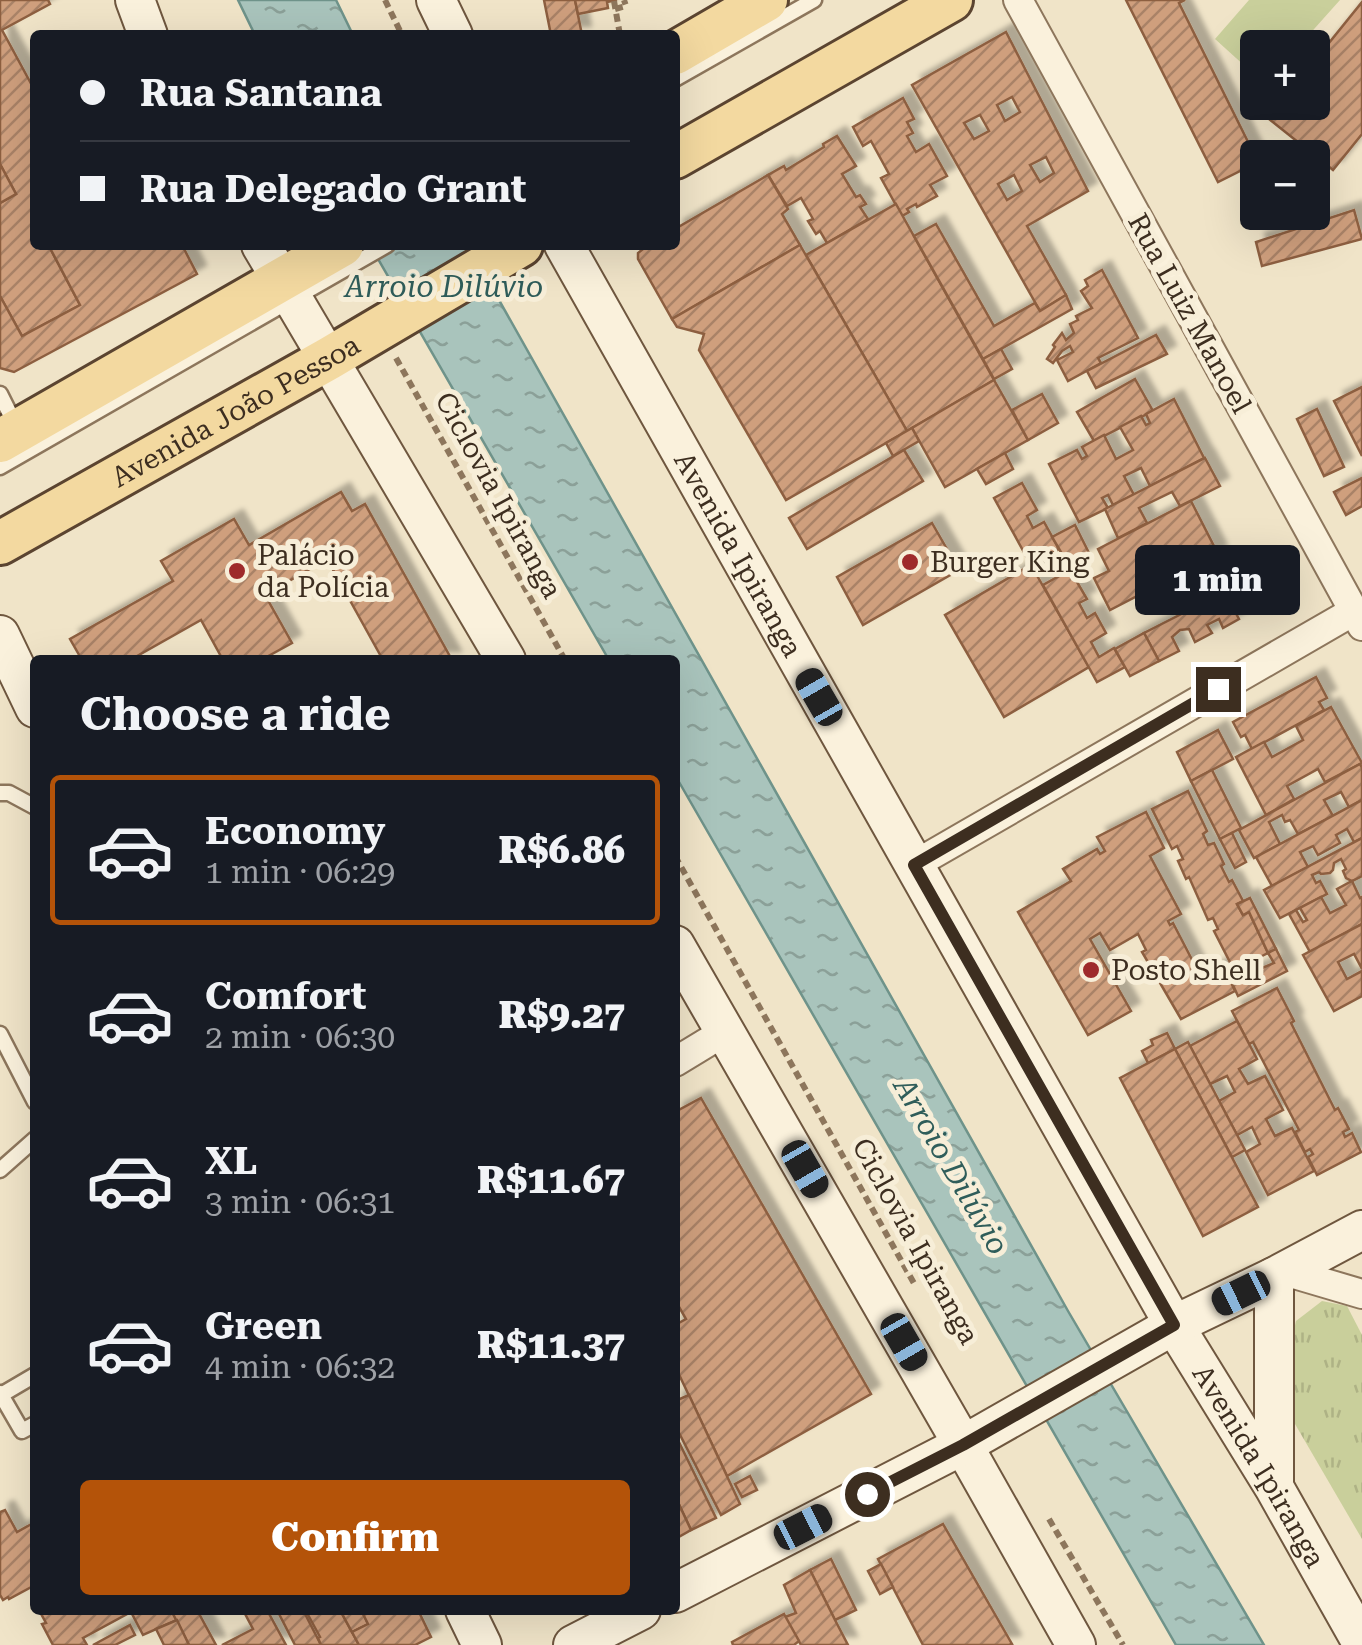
<!DOCTYPE html>
<meta charset="utf-8">
<style>
:root{--surface:#171b24;--page:#20242c;--text:#f1f3f6;--muted:#9ea1a6;--line:#363941;--accent:#b45309}
body{margin:0;font-family:"Roboto Serif",serif;background:var(--page);color:var(--text);height:100vh;display:flex;flex-direction:column;font-size:38px;white-space:nowrap}
*{box-sizing:border-box;margin:0}
p{font-size:32px;color:var(--muted)}
.icon{flex:none;width:55px;height:55px;fill:none;stroke:currentColor;stroke-width:2;stroke-linecap:round;stroke-linejoin:round}
.map{position:relative;flex:1;overflow:hidden}
.drawer{position:absolute;left:30px;top:655px;width:650px;height:960px;display:flex;flex-direction:column;background:var(--surface);border-radius:10px;box-shadow:0 10px 40px #0002}
.drawer>*{flex:none}
.top-card{position:absolute;left:30px;top:30px;width:650px;height:220px;border-radius:10px;box-shadow:0 10px 40px #0002;display:grid;align-content:center;height:220px;padding:0 50px;background:var(--surface)}
.tools{position:absolute;left:1240px;top:30px;display:grid;gap:20px}
.tools a{display:grid;place-items:center;width:90px;height:90px;border-radius:10px;background:var(--surface);box-shadow:0 10px 40px #0002;font-size:50px}
.end{position:absolute;width:45px;height:45px;margin:-22px;border:12px solid #3d2e20;background:#fff;box-shadow:0 0 0 5px #fff}
.from{border-radius:50%}
.bubble{position:absolute;height:70px;border-radius:10px;background:var(--surface);box-shadow:0 10px 40px #0002;font-size:32px;font-weight:800;line-height:70px;text-align:center}
.car{position:absolute;width:30px;height:60px;margin:-30px -15px;border-radius:12px;box-shadow:0 0 8px 2px #0007;background:linear-gradient(#222 24%,#8ab4d8 0 40%,#222 0 76%,#8ab4d8 0 86%,#222 0)}
.top-card b{display:flex;align-items:center;gap:35px;height:95px;font-size:38px}
.top-card b+b{border-top:2px solid var(--line)}
.top-card i{width:25px;height:25px;background:var(--text)}
ul{padding:0;list-style:none}
li{display:flex;align-items:center;gap:30px;height:150px;margin:0 20px 15px;padding:0 30px;border:5px solid transparent;border-radius:10px}
li div{flex:1}
li b{display:block;font-size:38px}
li em{font-style:normal;font-weight:800}
li.active{border-color:var(--accent)}
li>.icon{width:90px;height:90px;stroke-width:1.5}
h2{padding:0 50px;font-size:45px;line-height:120px}
.primary-button{display:flex;gap:20px;margin-top:auto;padding:20px 50px}
.primary-button a{flex:1;height:115px;border-radius:10px;background:var(--accent);color:#fff;font-size:40px;font-weight:800;line-height:115px;text-align:center}
.map>svg:first-child{display:block}
.grass{fill:url(#grass-tufts)}
.garden{fill:#c9cf9b}
.water{fill:url(#water-ripples);stroke:#6f938a;stroke-width:2.5}
.building{fill:url(#building-hatch);stroke:#8d5f41;stroke-width:2.5;fill-rule:evenodd;filter:url(#shadow)}
.lines{fill:none;stroke-linecap:round;stroke-linejoin:round}
.lane-casing{stroke:#8d765c;stroke-width:19}
.street-casing{stroke:#8d765c;stroke-width:32}
.secondary-casing{stroke:#6f573f;stroke-width:42}
.primary-casing{stroke:#5b4430;stroke-width:48}
.path{stroke:#8d765c;stroke-width:6;stroke-dasharray:8 5;stroke-linecap:butt}
.lane{stroke:#faf1dc;stroke-width:14}
.street{stroke:#faf1dc;stroke-width:28}
.secondary{stroke:#faf1dc;stroke-width:38}
.primary{stroke:#f3d9a0;stroke-width:42}
.route{stroke:#3d2e20;stroke-width:12}
.poi-dot{fill:#9e2a2b;stroke:#f7eed8;stroke-width:4}
.labels{text-anchor:middle;stroke-width:10;stroke-linejoin:round;paint-order:stroke}
.street-label{font-size:28px;fill:#3d2e20;stroke:#f7eed8}
.poi-label{font-size:28px;fill:#3d2e20;stroke:#f7eed8;text-anchor:start}
.water-label{font-size:30px;font-style:italic;fill:#2f5d5a;stroke:#f7eed8}
</style>
<div class="map">
<svg width="1362" height="1645" viewBox="0 0 1362 1645">
<defs>
<pattern id="grass-tufts" width="24" height="20" patternUnits="userSpaceOnUse" patternTransform="scale(2.5)"><rect width="24" height="20" fill="#c9cf9b"/><path d="M3 7l-1-3M5 7V3M7 7l1-3M15 17l-1-3M17 17v-4M19 17l1-3" fill="none" stroke="#aeb285"/></pattern>
<pattern id="water-ripples" width="26" height="14" patternUnits="userSpaceOnUse" patternTransform="scale(2.5)"><rect width="26" height="14" fill="#a9c4bc"/><path d="M2 4q2-2 4 0t4 0M15 11q2-2 4 0t4 0" fill="none" stroke="#8ba098"/></pattern>
<pattern id="building-hatch" width="6" height="6" patternUnits="userSpaceOnUse" patternTransform="scale(2.5)"><rect width="6" height="6" fill="#cf9f7d"/><path d="M-1 1l2-2M0 6l6-6M5 7l2-2" fill="none" stroke="#a98266"/></pattern>
<filter id="shadow"><feDropShadow dx="9" dy="-9" stdDeviation="2.5" flood-color="#0004"/></filter>
</defs>
<rect width="100%" height="100%" fill="#f0e4c8"/>
<path class="grass" d="M1322 1301 1347 1306 1362 1335V1539L1288 1412 1286 1363 1296 1321Z"/>
<path class="garden" d="M1249 0H1340L1298 47 1258 48 1257 77 1215 39Z"/>
<g class="water">
<path d="M238 0H336L353 35H255Z"/>
<path d="M370 245H468L1068 1311 1264 1645H1176L675 775V660H609Z"/>
</g>
<g class="building">
<path d="M0 0H48L50 4 2 30 35 91V245H55L50 248 80 305 22 336 0 296V203L16 194 0 164Z"/>
<path d="M544 0H575L582 35H551Z"/>
<path d="M575 0H617L607 2 608 8 578 14Z"/>
<path d="M1126 0H1185L1179 3 1258 162 1218 182Z"/>
<path d="M1362 2V134L1333 170 1269 119 1281 102H1312V64Z"/>
<path d="M1006 32 1088 191 1027 226 1066 295 1040 311 912 85ZM1012 97 1020 112 1005 121 997 105ZM980 115 989 131 974 139 964 123ZM1046 157 1054 173 1040 182 1030 165ZM1014 175 1022 191 1007 200 998 184Z"/>
<path d="M903 98 914 119 907 122 913 133 907 136 916 152 929 144 947 176 930 185 937 196 917 207 916 204 907 209 909 212 902 216 881 178 889 174 871 141 863 146 853 127Z"/>
<path d="M837 136 856 166 842 174 856 197 860 195 866 204 860 207 868 219 827 243 820 231 816 234 808 221 813 219 801 198 787 206 768 175 784 166 786 170 824 147 823 144Z"/>
<path d="M0 164 16 194 0 203Z"/>
<path d="M768 175 788 209 782 214 800 245 672 319 638 259V253L648 245H675V229Z"/>
<path d="M896 204 994 380 907 431 806 255Z"/>
<path d="M1354 210 1362 239 1262 266 1256 242Z"/>
<path d="M936 224 994 326 1035 303 1040 311 1066 295 1072 309 983 359 914 236Z"/>
<path d="M55 245H182L197 274 14 372 0 368V296L22 336 80 305 50 248Z"/>
<path d="M800 245 907 431 786 500 699 350 704 334 677 327 672 319Z"/>
<path d="M1102 270 1138 338 1098 358 1101 363 1068 381 1057 360 1073 352 1070 346 1062 351 1053 363 1047 359 1055 347 1053 345 1062 333 1066 340 1074 333 1070 324 1078 320 1076 316 1092 308 1081 291 1088 286 1085 280Z"/>
<path d="M1156 335 1167 354 1096 388 1087 371Z"/>
<path d="M1001 349 1012 369 994 379 983 359Z"/>
<path d="M1135 379 1153 411 1094 441 1077 412Z"/>
<path d="M994 380 1028 440 945 487 912 428Z"/>
<path d="M1362 387V456L1334 401Z"/>
<path d="M1042 394 1058 423 1028 440 1012 410Z"/>
<path d="M1174 399 1204 458 1150 486 1141 468 1124 476 1134 495 1113 505 1108 495 1102 498 1108 508 1079 522 1049 464 1077 450 1082 459 1087 456 1082 447 1104 435 1116 459 1133 450 1120 427 1141 416 1146 425 1150 423 1146 414Z"/>
<path d="M1317 409 1344 467 1324 476 1297 419Z"/>
<path d="M912 428 919 441 893 456 886 443Z"/>
<path d="M904 450 923 481 807 549 789 518Z"/>
<path d="M1005 453 1013 469 986 484 977 469Z"/>
<path d="M1205 458 1220 486 1180 506 1172 492 1139 508 1147 523 1118 538 1105 509Z"/>
<path d="M1362 478V506L1346 515 1334 492Z"/>
<path d="M1022 483 1037 510 1027 516 1033 528 1044 522 1059 549 1031 565 994 498Z"/>
<path d="M341 492 352 511 365 504 452 660H383L327 559 265 595 292 643 261 660H223L201 620 130 660H82L70 639 173 581 161 561 234 519 249 545Z"/>
<path d="M1191 501 1218 554 1110 610 1094 578 1109 571 1098 549Z"/>
<path d="M932 523 959 570 863 625 837 577Z"/>
<path d="M1075 525 1089 553 1068 564 1052 537Z"/>
<path d="M1031 565 1089 667 1004 717 945 615Z"/>
<path d="M1070 570 1087 599 1079 603 1087 618 1095 613 1106 633 1091 642 1099 657 1114 648 1125 667 1097 682 1043 585Z"/>
<path d="M1262 573 1275 600 1255 611 1249 598 1239 599 1232 606 1239 619 1223 628 1219 619 1207 625 1212 633 1195 642 1189 629 1180 630 1172 637 1179 651 1159 661 1144 633Z"/>
<path d="M1144 633 1159 661 1130 676 1115 649Z"/>
<path d="M1316 677 1327 698 1319 702 1324 710 1252 749 1245 735 1241 737 1233 722Z"/>
<path d="M1331 707 1362 763 1325 782 1318 769 1287 786 1294 799 1266 815 1236 757 1264 742 1272 757 1303 740 1296 726Z"/>
<path d="M1218 730 1233 759 1191 781 1177 752Z"/>
<path d="M1360 764 1362 768V800L1349 807 1341 792 1324 800 1333 816 1298 834 1290 820 1285 822 1282 815 1269 822 1280 844 1254 858 1239 830Z"/>
<path d="M1212 770 1241 828 1220 839 1191 781Z"/>
<path d="M1188 791 1207 831 1203 834 1208 845 1214 843 1224 864 1221 866 1229 882 1232 880 1243 901 1237 904 1243 915 1249 912 1268 953 1234 970 1214 931 1218 929 1213 918 1208 920 1189 877 1186 879 1178 861 1183 859 1177 846 1172 849 1152 809Z"/>
<path d="M1362 800V838L1354 842 1347 829 1336 835 1340 843 1318 855 1313 846 1300 852 1308 867 1272 886 1256 857Z"/>
<path d="M1146 812 1164 848 1150 856 1181 914 1168 921 1170 925 1173 923 1201 977 1223 965 1235 991 1181 1019 1142 952 1146 950 1138 934 1110 950 1100 933 1090 939 1131 1011 1088 1035 1018 912 1071 881 1063 869 1097 849 1100 854 1105 851 1097 837Z"/>
<path d="M1232 833 1246 862 1235 868 1220 839Z"/>
<path d="M1362 838V876L1352 881 1346 878 1343 871 1346 869 1341 859 1334 863 1333 870 1330 873 1321 874 1319 872 1312 875 1316 883 1320 881 1327 894 1280 918 1264 890Z"/>
<path d="M1352 881 1360 898 1362 897V924L1310 952 1289 914 1296 910 1303 922 1307 920 1300 908 1321 897 1330 913 1346 905 1337 889Z"/>
<path d="M1250 898 1276 949 1268 953 1249 912 1243 915 1237 904Z"/>
<path d="M1362 924V969L1354 954 1338 962 1347 979 1362 971V996L1334 1011 1303 955Z"/>
<path d="M1276 949 1287 971 1238 996 1231 981 1274 963 1268 953Z"/>
<path d="M1277 988 1294 1021 1291 1023 1335 1110 1338 1108 1349 1129 1343 1132 1345 1137 1352 1133 1361 1152 1317 1175 1308 1157 1313 1154 1310 1149 1305 1152 1295 1132 1299 1130 1253 1042 1249 1044 1232 1011Z"/>
<path d="M1237 1021 1257 1059 1239 1069 1248 1084 1265 1076 1283 1110 1266 1119 1275 1136 1292 1128 1314 1171 1268 1195 1246 1152 1260 1144 1252 1127 1237 1135 1219 1101 1235 1092 1227 1076 1210 1084 1190 1046Z"/>
<path d="M1167 1033 1175 1049 1148 1063 1142 1051 1153 1045 1151 1040Z"/>
<path d="M1188 1042 1245 1150 1232 1157 1175 1049Z"/>
<path d="M1175 1049 1258 1207 1203 1236 1120 1078Z"/>
<path d="M701 1098 871 1394 727 1476 675 1366V1325L686 1319 675 1300V1112Z"/>
<path d="M689 1395 740 1504 721 1515 675 1425V1401Z"/>
<path d="M675 1434 716 1518 691 1530 675 1496Z"/>
<path d="M750 1476 757 1490 742 1497 735 1484Z"/>
<path d="M675 1496 691 1530 675 1539Z"/>
<path d="M5 1510 17 1532 35 1522V1585L9 1599 8 1597 3 1600 0 1595V1512Z"/>
<path d="M943 1524 1012 1644 1009 1645H923L878 1559Z"/>
<path d="M831 1559 856 1610 835 1620 810 1570Z"/>
<path d="M881 1564 893 1587 880 1594 868 1571Z"/>
<path d="M810 1570 835 1620 848 1645H801L785 1617 796 1613 784 1585Z"/>
<path d="M39 1610H171L177 1620 143 1635 131 1612 83 1638 87 1645H53L42 1624 46 1623Z"/>
<path d="M171 1610H197L216 1645H189Z"/>
<path d="M243 1610H267L286 1645H222L253 1629Z"/>
<path d="M277 1610H303L321 1645H295Z"/>
<path d="M309 1610H340L359 1645H321L318 1638 320 1637 307 1613Z"/>
<path d="M340 1610H362L368 1624 352 1632Z"/>
<path d="M361 1610H418L431 1637 415 1645H359L352 1632 368 1624Z"/>
<path d="M784 1614 799 1641 794 1645H733L732 1642Z"/>
<path d="M177 1620 189 1645H164L156 1629Z"/>
<path d="M130 1625 135 1635 115 1645H93Z"/>
</g>
<g class="lines">
<defs>
<g id="lane">
<path d="M675 79 814 0"/>
<path d="M0 394 15 424"/>
<path d="M0 467 387 245"/>
<path d="M0 793H9L35 807"/>
<path d="M0 1034 35 1102"/>
<path d="M0 1170 35 1139"/>
<path d="M0 1393 22 1431 35 1424"/>
<path d="M1 1395 35 1375"/>
</g>
<g id="street">
<path d="M1018 0 1362 626"/>
<path d="M914 865 1354 611"/>
<path d="M675 1062 726 1031"/>
<path d="M1284 1271 1362 1294"/>
</g>
<g id="secondary">
<path d="M135 0 148 35"/>
<path d="M436 0 453 35"/>
<path d="M261 245 506 660"/>
<path id="s1" d="M564 245 1174 1325 1274 1487 1362 1643"/>
<path d="M0 635 35 708"/>
<path d="M675 945 963 1445 1076 1645"/>
<path d="M1274 1485V1277"/>
<path d="M675 1593 963 1445 1174 1325 1274 1277 1362 1230"/>
<path d="M465 1610 482 1645"/>
<path d="M573 1645 641 1610"/>
</g>
<g id="primary">
<path d="M675 53 766 0"/>
<path d="M675 157 951 0"/>
<path d="M0 441 342 245"/>
<path id="s2" d="M0 543 328 359 521 245"/>
</g>
</defs>
<use href="#lane" class="lane-casing"/>
<use href="#street" class="street-casing"/>
<use href="#secondary" class="secondary-casing"/>
<use href="#primary" class="primary-casing"/>
<g class="path">
<path d="M385 0 402 35"/>
<path d="M614 1 620 35"/>
<path d="M615 9 626 6 624 0"/>
<path d="M396 358 565 660"/>
<path d="M675 856 916 1287"/>
<path d="M1049 1519 1123 1645"/>
</g>
<use href="#lane" class="lane"/>
<use href="#street" class="street"/>
<use href="#secondary" class="secondary"/>
<use href="#primary" class="primary"/>
</g>
<g class="lines">
<path class="route" d="M867 1494 963 1445 1174 1325 914 865 1218 689"/>
</g>
<g class="poi-dot">
<circle cx="910" cy="562" r="10"/>
<circle cx="237" cy="571" r="10"/>
<circle cx="1091" cy="970" r="10"/>
</g>
<g class="labels">
<g class="street-label">
<text transform="translate(1190 313) rotate(61)" y="10">Rua Luiz Manoel</text>
<text dy="10" stroke="none"><textPath href="#s2" startOffset="270">Avenida João Pessoa</textPath></text>
<text transform="translate(499 495) rotate(61)" y="10">Ciclovia Ipiranga</text>
<text dy="10" stroke="none"><textPath href="#s1" startOffset="355">Avenida Ipiranga</textPath></text>
<text transform="translate(916 1241) rotate(61)" y="10">Ciclovia Ipiranga</text>
<text dy="10" stroke="none"><textPath href="#s1" startOffset="1405">Avenida Ipiranga</textPath></text>
</g>
<g class="poi-label">
<text x="257" y="565">Palácio<tspan x="257" dy="32">da Polícia</tspan></text>
<text x="930" y="572">Burger King</text>
<text x="1111" y="980">Posto Shell</text>
</g>
<g class="water-label">
<text x="444" y="297">Arroio Dilúvio</text>
<text transform="translate(951 1166) rotate(60)" y="10">Arroio Dilúvio</text>
</g>
</g>
</svg>
<div class="tools">
<a>+</a>
<a>−</a>
</div>
<i class="end from" style="left:867px;top:1494px"></i>
<i class="end" style="left:1218px;top:689px"></i>
<div class="bubble" style="left:1135px;top:545px;width:165px">1 min</div>
<i class="car" style="left:819px;top:697px;rotate:330deg"></i>
<i class="car" style="left:805px;top:1169px;rotate:150deg"></i>
<i class="car" style="left:1241px;top:1293px;rotate:244deg"></i>
<i class="car" style="left:904px;top:1342px;rotate:150deg"></i>
<i class="car" style="left:803px;top:1527px;rotate:63deg"></i>
<div class="top-card">
<b><i class="from"></i>Rua Santana</b>
<b><i></i>Rua Delegado Grant</b>
</div>
<section class="drawer">
<h2>Choose a ride</h2>
<ul>
<li class="active"><svg class="icon" aria-label="car" viewBox="0 0 24 24"><path d="M5 17H2v-5l4-1 3-4h7l3 4 3 1v5h-3M9 17h6M6 11h13"/><circle cx="7" cy="17" r="2"/><circle cx="17" cy="17" r="2"/></svg><div><b>Economy</b><p>1 min · 06:29</p></div><em>R$6.86</em></li>
<li><svg class="icon" aria-label="car" viewBox="0 0 24 24"><path d="M5 17H2v-5l4-1 3-4h7l3 4 3 1v5h-3M9 17h6M6 11h13"/><circle cx="7" cy="17" r="2"/><circle cx="17" cy="17" r="2"/></svg><div><b>Comfort</b><p>2 min · 06:30</p></div><em>R$9.27</em></li>
<li><svg class="icon" aria-label="car" viewBox="0 0 24 24"><path d="M5 17H2v-5l4-1 3-4h7l3 4 3 1v5h-3M9 17h6M6 11h13"/><circle cx="7" cy="17" r="2"/><circle cx="17" cy="17" r="2"/></svg><div><b>XL</b><p>3 min · 06:31</p></div><em>R$11.67</em></li>
<li><svg class="icon" aria-label="car" viewBox="0 0 24 24"><path d="M5 17H2v-5l4-1 3-4h7l3 4 3 1v5h-3M9 17h6M6 11h13"/><circle cx="7" cy="17" r="2"/><circle cx="17" cy="17" r="2"/></svg><div><b>Green</b><p>4 min · 06:32</p></div><em>R$11.37</em></li>
</ul>
<div class="primary-button"><a>Confirm</a></div>
</section>
</div>
